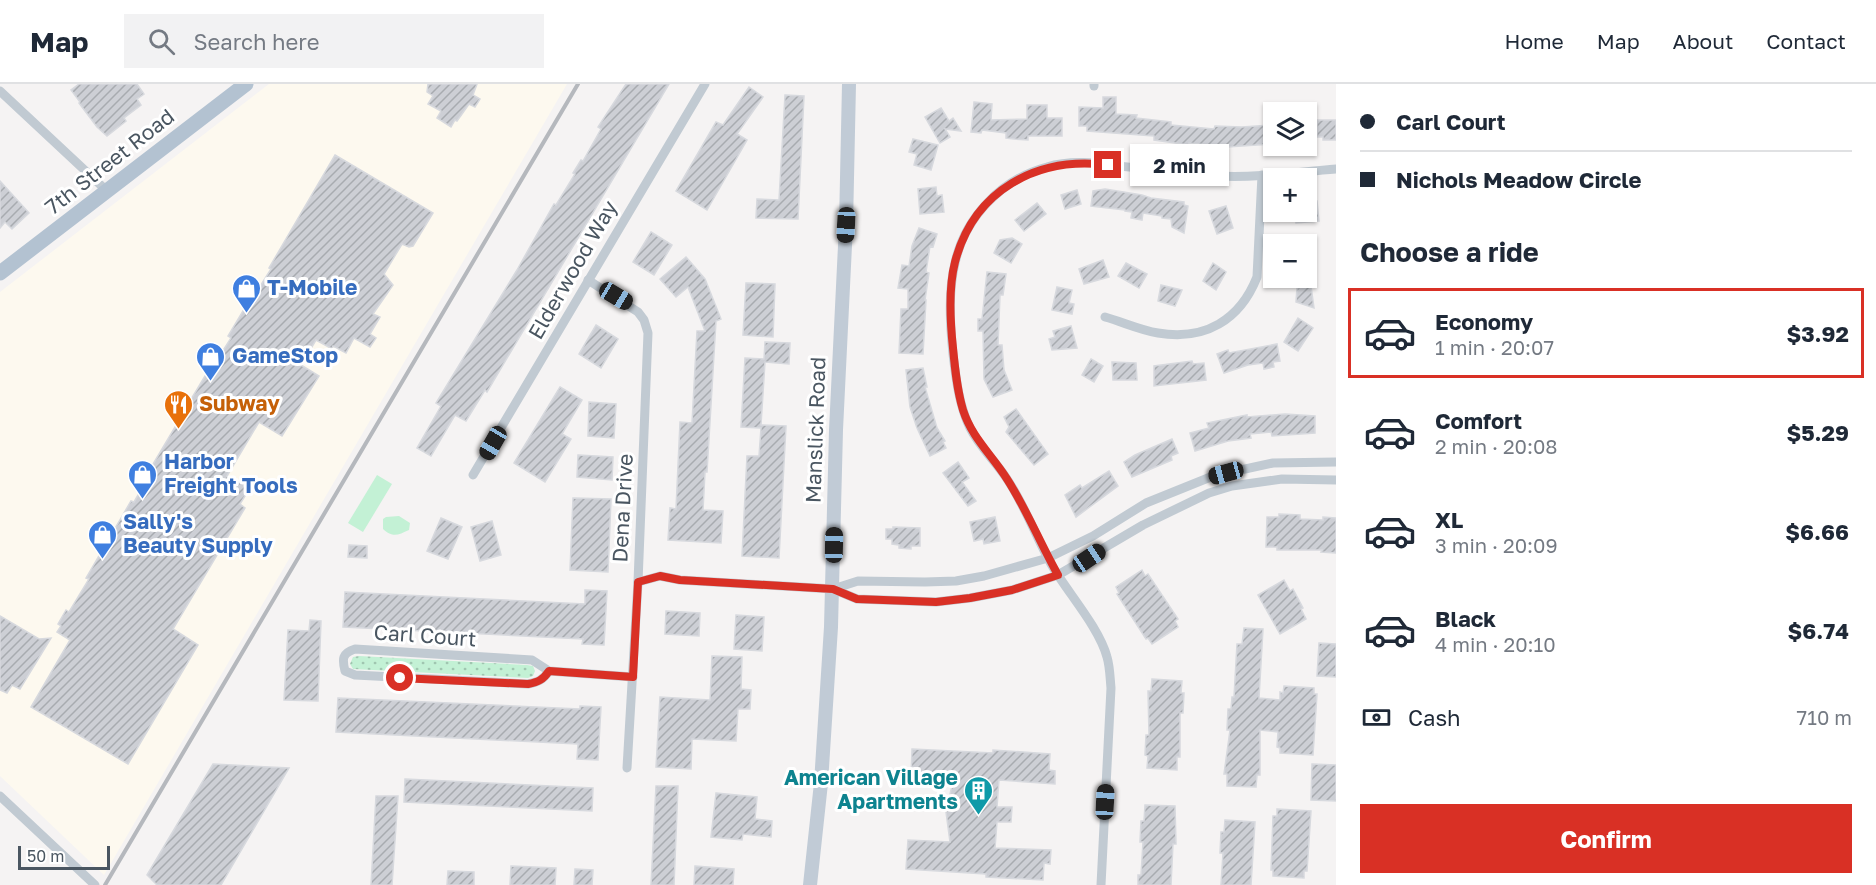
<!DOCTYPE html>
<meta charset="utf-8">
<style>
:root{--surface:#fff;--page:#f2f2f3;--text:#1f2937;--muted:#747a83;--line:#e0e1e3;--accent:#d93025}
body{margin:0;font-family:"Golos Text",sans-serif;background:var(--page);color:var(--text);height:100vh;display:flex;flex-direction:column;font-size:22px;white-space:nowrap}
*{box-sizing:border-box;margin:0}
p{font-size:20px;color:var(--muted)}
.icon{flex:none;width:33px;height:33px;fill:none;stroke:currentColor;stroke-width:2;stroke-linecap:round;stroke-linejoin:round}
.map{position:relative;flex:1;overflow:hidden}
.drawer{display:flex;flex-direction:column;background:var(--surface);width:540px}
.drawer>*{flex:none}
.banner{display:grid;align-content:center;height:132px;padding:0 24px;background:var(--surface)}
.fabs{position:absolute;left:1263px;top:18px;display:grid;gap:12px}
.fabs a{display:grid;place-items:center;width:54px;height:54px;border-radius:0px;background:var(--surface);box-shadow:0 2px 4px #0004;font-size:30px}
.scale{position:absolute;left:18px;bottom:15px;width:92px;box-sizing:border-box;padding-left:6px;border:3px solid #4a5661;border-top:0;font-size:16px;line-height:21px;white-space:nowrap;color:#4a5661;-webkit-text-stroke:4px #fff;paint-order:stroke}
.end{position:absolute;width:27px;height:27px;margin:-14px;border:8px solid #d93025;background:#fff;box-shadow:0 0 0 3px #fff}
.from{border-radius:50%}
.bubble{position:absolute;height:42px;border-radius:0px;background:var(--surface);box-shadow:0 2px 4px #0004;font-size:20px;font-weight:700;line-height:42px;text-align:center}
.car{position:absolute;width:18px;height:36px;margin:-18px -9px;border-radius:8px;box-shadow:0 0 4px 2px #0007;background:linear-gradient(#222 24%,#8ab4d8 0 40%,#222 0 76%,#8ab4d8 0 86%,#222 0)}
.banner b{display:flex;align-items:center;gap:21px;height:57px;font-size:22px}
.banner b+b{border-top:2px solid var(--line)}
.banner i{width:15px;height:15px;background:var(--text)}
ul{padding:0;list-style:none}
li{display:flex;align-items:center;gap:18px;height:90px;margin:0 12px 9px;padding:0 12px;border:3px solid transparent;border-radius:0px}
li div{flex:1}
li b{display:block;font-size:22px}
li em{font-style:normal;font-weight:700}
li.selected{border-color:var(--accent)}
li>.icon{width:54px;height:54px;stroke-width:1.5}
h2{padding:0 24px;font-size:27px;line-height:72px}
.pay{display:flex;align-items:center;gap:15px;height:66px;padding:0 24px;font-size:22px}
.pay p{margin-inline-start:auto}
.primary-button{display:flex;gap:12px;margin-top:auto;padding:12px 24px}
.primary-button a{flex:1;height:69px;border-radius:0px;background:var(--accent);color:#fff;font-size:24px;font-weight:700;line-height:69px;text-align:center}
header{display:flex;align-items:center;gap:36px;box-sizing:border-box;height:84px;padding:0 30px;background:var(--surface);border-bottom:2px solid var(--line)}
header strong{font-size:28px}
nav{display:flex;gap:33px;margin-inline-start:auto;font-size:21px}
.search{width:420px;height:54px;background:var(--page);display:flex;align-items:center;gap:15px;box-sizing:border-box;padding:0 21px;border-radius:0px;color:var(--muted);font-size:22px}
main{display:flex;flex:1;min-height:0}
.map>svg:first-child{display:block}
.commercial{fill:#fdf9ef}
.grass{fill:url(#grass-dots)}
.green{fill:#c3f1d5}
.building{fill:url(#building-hatch);stroke:#d7d9de;stroke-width:1.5}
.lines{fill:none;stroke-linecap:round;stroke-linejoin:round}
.minor{stroke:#c1cad2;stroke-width:9}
.secondary{stroke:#c1cbd6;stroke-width:14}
.primary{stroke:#b3c2d1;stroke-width:15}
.rail{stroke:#b5b8bd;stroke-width:4}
.route{stroke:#d93025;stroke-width:8}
.labels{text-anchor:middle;stroke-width:6;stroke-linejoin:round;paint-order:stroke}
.street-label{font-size:21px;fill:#4a5661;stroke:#fff}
.shop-label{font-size:21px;font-weight:bold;fill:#366cbe;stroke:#fff;text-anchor:start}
.food-label{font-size:21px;font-weight:bold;fill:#c56008;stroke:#fff;text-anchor:start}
.culture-label{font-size:21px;font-weight:bold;fill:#0d838f;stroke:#fff;text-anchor:end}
</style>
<header>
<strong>Map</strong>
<div class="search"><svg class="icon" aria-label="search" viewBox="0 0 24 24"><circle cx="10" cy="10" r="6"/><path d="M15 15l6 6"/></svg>Search here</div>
<nav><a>Home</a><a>Map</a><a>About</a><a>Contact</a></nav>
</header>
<main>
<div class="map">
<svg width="1336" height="801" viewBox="0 0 1336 801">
<defs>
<pattern id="grass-dots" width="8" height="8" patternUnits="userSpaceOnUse" patternTransform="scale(1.5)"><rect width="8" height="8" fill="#c3f1d5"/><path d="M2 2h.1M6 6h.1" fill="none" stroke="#a0c6b0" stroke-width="1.8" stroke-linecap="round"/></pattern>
<pattern id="building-hatch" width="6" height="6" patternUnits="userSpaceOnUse" patternTransform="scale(1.5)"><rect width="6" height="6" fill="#cdcfd5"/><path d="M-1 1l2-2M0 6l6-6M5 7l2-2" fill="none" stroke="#a8abb0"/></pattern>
</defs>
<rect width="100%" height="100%" fill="#f5f3f3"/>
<path class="commercial" d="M269 0H567L104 791 0 692V208Z"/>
<path class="grass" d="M359 572 527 581 533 582 535 587 533 592 528 594 353 585 350 580 353 573Z"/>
<g class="green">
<path d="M377 391 392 400 363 448 348 439Z"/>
<path d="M399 432 410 439 409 446C398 451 393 454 383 445V435L386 433Z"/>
</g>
<g class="building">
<path d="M79 0H137L144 10 137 15 141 21 124 34 126 37 107 52 97 43 79 19 80 18 71 6Z"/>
<path d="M428 0H477L473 11 480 15 475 23 469 20 462 30 457 37 455 36 451 43 437 34 441 27 428 20 433 12 427 8Z"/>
<path d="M626 0H669L487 308 485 306 466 337 455 331 431 372 417 364 441 322 436 319 517 186 554 120 556 121 575 90 573 89 581 76 583 77 601 45 598 43Z"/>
<path d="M749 3 763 13 737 50 747 56 707 126 676 107 716 38 723 41Z"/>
<path d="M785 11 804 12 798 135 756 134 757 115 779 116Z"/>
<path d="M1103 13H1116V30L1137 31 1136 34 1171 38V41L1214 45 1215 42 1242 43 1270 41 1272 60 1227 63 1189 59V61L1154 56V52L1087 47V42H1079V23L1103 24Z"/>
<path d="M974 18 992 20 991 36 1027 35V21H1047V34H1062V52H1028V56L1014 55 1006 54V49L982 46 981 49 971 48Z"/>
<path d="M941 24 949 37 953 34 961 47 945 45 950 53 940 59 925 33Z"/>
<path d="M1317 36H1336V56H1323V53H1317Z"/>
<path d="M913 55 938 61 931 86 914 81 917 70 909 68Z"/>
<path d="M335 71 433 129 413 162 409 163 402 160 384 190 393 201 373 230 380 233 370 250 376 254 370 263 354 254 346 269 333 262 332 265 316 256 301 281 319 292 282 352 259 338 227 392 250 404 240 420 245 424 173 545 198 561 128 680 31 623 70 556 57 548 61 542 58 540 66 526 69 528 89 495 86 494 131 417 134 418 145 399 143 397 178 338H180L189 323 187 322 217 272 219 273 231 254 228 252 256 205 259 204 271 185 269 184Z"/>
<path d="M0 97 29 129 12 145 5 138 0 144Z"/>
<path d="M936 103 937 112 942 111 944 128 920 130 918 105Z"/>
<path d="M1105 105 1142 111 1151 114 1184 118V121L1188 122 1184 149 1172 143 1171 135 1162 134V132L1143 129 1142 136 1131 134 1132 128 1125 127V126L1091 122 1093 107Z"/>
<path d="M1077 106 1081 120 1065 125 1061 111Z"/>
<path d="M1317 117 1319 137 1296 139 1295 128H1306V118Z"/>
<path d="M1037 119 1046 130 1024 147 1015 136Z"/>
<path d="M1226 122 1233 144 1217 150 1209 127Z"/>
<path d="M919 144 937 150 933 163 930 162 926 188 929 189 925 216H926L923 270 899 269 901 225H908V205L898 204 902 181 909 182 912 162Z"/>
<path d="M651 148 672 161 654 191 633 178Z"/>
<path d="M1012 154 1022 160 1011 179 994 169 1000 156Z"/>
<path d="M686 173 705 195 721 235 716 237 707 388H705L703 426 723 427 721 459 668 456 670 424 676 425 680 338 692 339 697 247H705L688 203 676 213 660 195Z"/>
<path d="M1103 176 1109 193 1084 200 1079 185Z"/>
<path d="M1126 179 1147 190 1139 204 1118 192Z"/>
<path d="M1213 179 1226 188 1216 206 1203 197Z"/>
<path d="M987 188 1006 190 1003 211H1000L998 261H1002L1004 286 1012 306 993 313 984 295 983 247H978V235H982Z"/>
<path d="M746 199 775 200 773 253 743 251Z"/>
<path d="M1161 201 1182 206 1175 222 1158 217Z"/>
<path d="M1311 202 1314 224 1296 218 1297 204Z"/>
<path d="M1057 203 1072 206 1069 219 1074 220 1072 230 1052 226Z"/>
<path d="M1298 234 1313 244 1298 267 1284 258Z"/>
<path d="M596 241 618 255 601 284 579 270Z"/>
<path d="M1071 242 1077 264 1052 266 1049 255 1055 253 1053 247Z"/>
<path d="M765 258 790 259 789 280 765 278 761 341 786 342 779 474 742 472 747 372H759L761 344 741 343 745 274 764 275Z"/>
<path d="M1277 260 1280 277 1273 278 1274 283 1264 285 1263 279 1248 281 1224 289 1217 270 1228 266 1229 269Z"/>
<path d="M1091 275 1103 282 1094 298 1082 291Z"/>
<path d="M1192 277 1193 280 1204 279 1206 296 1154 302V282Z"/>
<path d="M1112 278 1136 279 1137 296H1113Z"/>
<path d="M923 284 927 303H925L937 344 945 357 943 358 946 364 930 372 917 344 910 323 906 286Z"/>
<path d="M560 303 582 316 562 350 571 355 545 398 514 379Z"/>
<path d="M589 318 616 320 614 354 588 352Z"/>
<path d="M1016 325 1048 370 1034 381 1006 348 1009 343 1004 333Z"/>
<path d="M1285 330 1315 332V349L1272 352 1271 348 1250 350 1251 354 1228 357 1195 367 1190 349 1209 344 1207 339 1247 331V333Z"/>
<path d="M1172 355 1178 369 1171 372 1172 376 1132 393 1124 378 1135 371Z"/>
<path d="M578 371 613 373 612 396 577 393Z"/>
<path d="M958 378 969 394 962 398 976 417 968 422 943 389Z"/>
<path d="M1109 387 1118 402 1076 433 1065 411 1080 401 1082 404Z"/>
<path d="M573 414 611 415 608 488 570 486Z"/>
<path d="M1279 430 1300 431V435L1323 436V433L1336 434V469L1321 468 1322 466H1277V463H1266L1267 433H1279Z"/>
<path d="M995 433 1000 457 984 460 983 455 974 457 970 438Z"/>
<path d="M441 434 462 443 448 475 427 467Z"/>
<path d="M492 437 501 471 480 477 471 443Z"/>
<path d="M893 443 920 444V462H911V465L899 464V461L892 460V455H886V445H893Z"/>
<path d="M349 461 367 462V474L348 473Z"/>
<path d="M1142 486 1145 492 1148 490 1178 535 1175 537 1178 543 1152 560 1148 554 1146 555 1117 510 1119 509 1116 503Z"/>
<path d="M1284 496 1290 507 1293 505 1303 524 1301 525 1306 535 1280 550 1258 511Z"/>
<path d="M585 506 607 507 604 561 582 560 583 555 343 543 345 508 585 520Z"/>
<path d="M666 527 700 529 699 552 665 550Z"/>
<path d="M736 531 764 533 762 567 734 565Z"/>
<path d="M0 532 39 555 51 554 20 605 12 601 7 609 0 606Z"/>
<path d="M310 536 321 537 318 617 284 616 288 546 309 547Z"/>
<path d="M1244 544 1263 545 1259 614 1280 616V608L1283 609 1284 602 1314 604V610H1317L1313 671 1280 669V664L1277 663 1278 648 1260 646V691H1257L1256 703 1227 702V690H1224L1230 646H1227L1228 625H1231L1232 613H1234L1237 560H1242Z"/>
<path d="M1319 559 1336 560V593L1317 592Z"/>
<path d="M712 572 742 573 741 605 751 606 750 625H738L736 657 692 655 691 685 656 683 660 613 710 616Z"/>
<path d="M1152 595 1182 597 1181 609H1184L1183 629H1180V673H1177V686L1147 684 1148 672 1145 671 1146 651H1149L1148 607H1151Z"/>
<path d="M338 614 580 625V622L601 623 598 676 577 675 578 660 336 648Z"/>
<path d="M912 665 993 669V666L1050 670 1049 686 1055 687V700L999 696 997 723H1012L1011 738H997L995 764 1051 766 1050 780 1044 779 1043 796 986 793V790L906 785 908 756 950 758 946 728 953 697 911 694Z"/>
<path d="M213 680 289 684 221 801H157L147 791Z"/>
<path d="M1312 680 1336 681V717L1311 716Z"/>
<path d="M405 695 593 704 592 727 404 718Z"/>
<path d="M656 702H678L674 801H651Z"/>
<path d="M716 709 757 713 755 735 772 737 771 753 743 750 742 756 711 753Z"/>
<path d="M376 712H398L392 801H371Z"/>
<path d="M1145 721 1175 722 1176 760H1173L1171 801H1138V791H1141L1143 758H1140L1141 737H1144Z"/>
<path d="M1277 725 1311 727 1307 787H1304V794L1273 792V786H1271L1273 732H1277Z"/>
<path d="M1225 736 1255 738 1251 801H1221L1223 769H1220L1221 748H1224Z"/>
<path d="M511 782 556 784 555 801H510Z"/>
<path d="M695 782 734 785 733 801H694Z"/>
<path d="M575 785 593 786 592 801H574Z"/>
<path d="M448 787 474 788V801H447Z"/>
</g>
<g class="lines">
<g class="minor">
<path d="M1094 2V0"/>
<path d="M0 7 107 107"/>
<path d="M588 196 638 228 644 236 648 249 638 498 627 684"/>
<path d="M1105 233C1123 238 1140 246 1158 249 1205 257 1240 236 1257 193L1262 91"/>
<path d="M473 391 705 0"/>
<path d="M638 498 660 492 680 496 833 505 858 497 925 498 956 497 984 492 1048 474 1093 452 1146 419 1213 392 1273 379 1336 378"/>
<path d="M833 505 857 515 936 518 970 514 1012 506 1058 491 1143 441 1209 409 1232 402 1282 395 1336 396"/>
<path d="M549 587C543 596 538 598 528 600L355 591 345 587C342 575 342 569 355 565L532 576 549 587 633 593"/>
<path d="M0 712 95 801"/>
<path d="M1101 801 1111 604C1110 594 1110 583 1107 573 1099 543 1067 508 1051 480 1035 451 1024 419 1005 392 994 376 979 362 970 344 959 321 956 295 953 270 950 240 948 208 955 179 965 133 1002 95 1047 83 1077 74 1107 81 1137 84 1164 88 1191 91 1218 92 1258 94 1297 88 1336 85"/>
</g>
<path class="secondary" d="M810 801 821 699 831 543 836 346 846 141 849 0"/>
<path class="primary" d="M0 189 246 0"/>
<path class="rail" d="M105 801 578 0"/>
</g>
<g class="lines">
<path class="route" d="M400 594 528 600C538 598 543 596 549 587L633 593 638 498 660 492 680 496 833 505 857 515 936 518 970 514 1012 506 1058 491C1040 459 1027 426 1007 395 992 371 972 354 963 326 957 306 955 285 953 264 950 236 948 205 955 178 974 106 1037 72 1108 81"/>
</g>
<defs>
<symbol id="shop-pin" viewBox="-11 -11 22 30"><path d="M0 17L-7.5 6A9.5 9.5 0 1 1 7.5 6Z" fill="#3f7fe0" stroke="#fff"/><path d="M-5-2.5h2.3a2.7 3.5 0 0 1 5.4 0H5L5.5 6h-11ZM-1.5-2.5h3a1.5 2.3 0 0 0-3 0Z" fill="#fff"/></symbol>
<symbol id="restaurant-pin" viewBox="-11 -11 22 30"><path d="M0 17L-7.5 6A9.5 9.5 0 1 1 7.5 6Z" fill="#e8710a" stroke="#fff"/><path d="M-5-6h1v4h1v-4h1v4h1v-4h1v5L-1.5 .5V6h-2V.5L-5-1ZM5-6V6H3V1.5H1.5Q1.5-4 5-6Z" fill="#fff"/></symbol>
<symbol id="building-pin" viewBox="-11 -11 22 30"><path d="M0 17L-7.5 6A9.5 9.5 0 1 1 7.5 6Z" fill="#0f9aa8" stroke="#fff"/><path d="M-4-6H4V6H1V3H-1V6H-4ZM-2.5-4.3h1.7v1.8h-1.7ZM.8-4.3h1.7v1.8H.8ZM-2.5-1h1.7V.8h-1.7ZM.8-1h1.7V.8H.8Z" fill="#fff"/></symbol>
</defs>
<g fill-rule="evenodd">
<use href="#shop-pin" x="230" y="188" width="33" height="45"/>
<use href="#shop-pin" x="194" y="256" width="33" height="45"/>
<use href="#restaurant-pin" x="162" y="304" width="33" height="45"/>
<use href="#shop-pin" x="126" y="374" width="33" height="45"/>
<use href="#shop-pin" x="86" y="434" width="33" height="45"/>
<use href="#building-pin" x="962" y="690" width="33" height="45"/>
</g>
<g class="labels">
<g class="street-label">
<text transform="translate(110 78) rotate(-38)" y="7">7th Street Road</text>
<text transform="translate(573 186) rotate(-60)" y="7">Elderwood Way</text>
<text transform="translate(816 346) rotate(-88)" y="7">Manslick Road</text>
<text transform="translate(623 424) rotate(-87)" y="7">Dena Drive</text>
<text transform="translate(425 552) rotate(4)" y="7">Carl Court</text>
</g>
<g class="shop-label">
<text x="267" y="211">T-Mobile</text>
<text x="232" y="279">GameStop</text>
<text x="164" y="385">Harbor<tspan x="164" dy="24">Freight Tools</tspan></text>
<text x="123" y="445">Sally's<tspan x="123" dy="24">Beauty Supply</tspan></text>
</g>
<g class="food-label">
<text x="199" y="327">Subway</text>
</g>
<g class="culture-label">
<text x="958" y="701">American Village<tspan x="958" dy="24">Apartments</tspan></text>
</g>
</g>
</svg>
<div class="fabs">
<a><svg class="icon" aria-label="layers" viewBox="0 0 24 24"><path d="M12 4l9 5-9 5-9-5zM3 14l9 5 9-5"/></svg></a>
<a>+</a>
<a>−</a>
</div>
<div class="scale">50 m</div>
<i class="end from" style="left:400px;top:594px"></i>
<i class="end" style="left:1108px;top:81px"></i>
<div class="bubble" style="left:1130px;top:60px;width:99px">2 min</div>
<i class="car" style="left:846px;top:141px;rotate:183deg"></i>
<i class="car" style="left:616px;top:212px;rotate:121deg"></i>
<i class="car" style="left:493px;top:359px;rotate:210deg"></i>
<i class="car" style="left:1226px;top:389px;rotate:255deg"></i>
<i class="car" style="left:834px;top:461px;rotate:1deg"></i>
<i class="car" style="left:1089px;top:474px;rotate:56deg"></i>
<i class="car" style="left:1105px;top:718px;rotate:3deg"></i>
</div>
<section class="drawer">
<div class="banner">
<b><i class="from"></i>Carl Court</b>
<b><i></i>Nichols Meadow Circle</b>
</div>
<h2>Choose a ride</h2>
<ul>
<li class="selected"><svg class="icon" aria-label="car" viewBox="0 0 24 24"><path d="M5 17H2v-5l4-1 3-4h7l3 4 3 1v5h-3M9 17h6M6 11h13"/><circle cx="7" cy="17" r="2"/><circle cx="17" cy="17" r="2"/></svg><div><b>Economy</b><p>1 min · 20:07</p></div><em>$3.92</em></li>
<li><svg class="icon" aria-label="car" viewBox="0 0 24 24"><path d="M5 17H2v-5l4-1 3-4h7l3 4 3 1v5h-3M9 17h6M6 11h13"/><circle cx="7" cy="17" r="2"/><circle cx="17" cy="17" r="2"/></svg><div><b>Comfort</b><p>2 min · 20:08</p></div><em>$5.29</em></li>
<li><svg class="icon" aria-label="car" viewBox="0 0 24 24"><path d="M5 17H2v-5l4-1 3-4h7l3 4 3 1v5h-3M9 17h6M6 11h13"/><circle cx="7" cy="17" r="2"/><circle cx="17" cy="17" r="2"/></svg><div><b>XL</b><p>3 min · 20:09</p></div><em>$6.66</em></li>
<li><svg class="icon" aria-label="car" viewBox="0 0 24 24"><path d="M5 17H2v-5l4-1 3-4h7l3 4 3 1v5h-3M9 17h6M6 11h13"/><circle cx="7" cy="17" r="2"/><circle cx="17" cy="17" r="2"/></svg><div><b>Black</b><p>4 min · 20:10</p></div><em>$6.74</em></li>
</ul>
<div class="pay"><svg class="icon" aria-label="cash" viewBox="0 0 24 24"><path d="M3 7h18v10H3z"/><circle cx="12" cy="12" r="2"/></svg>Cash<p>710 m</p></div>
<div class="primary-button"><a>Confirm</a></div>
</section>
</main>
